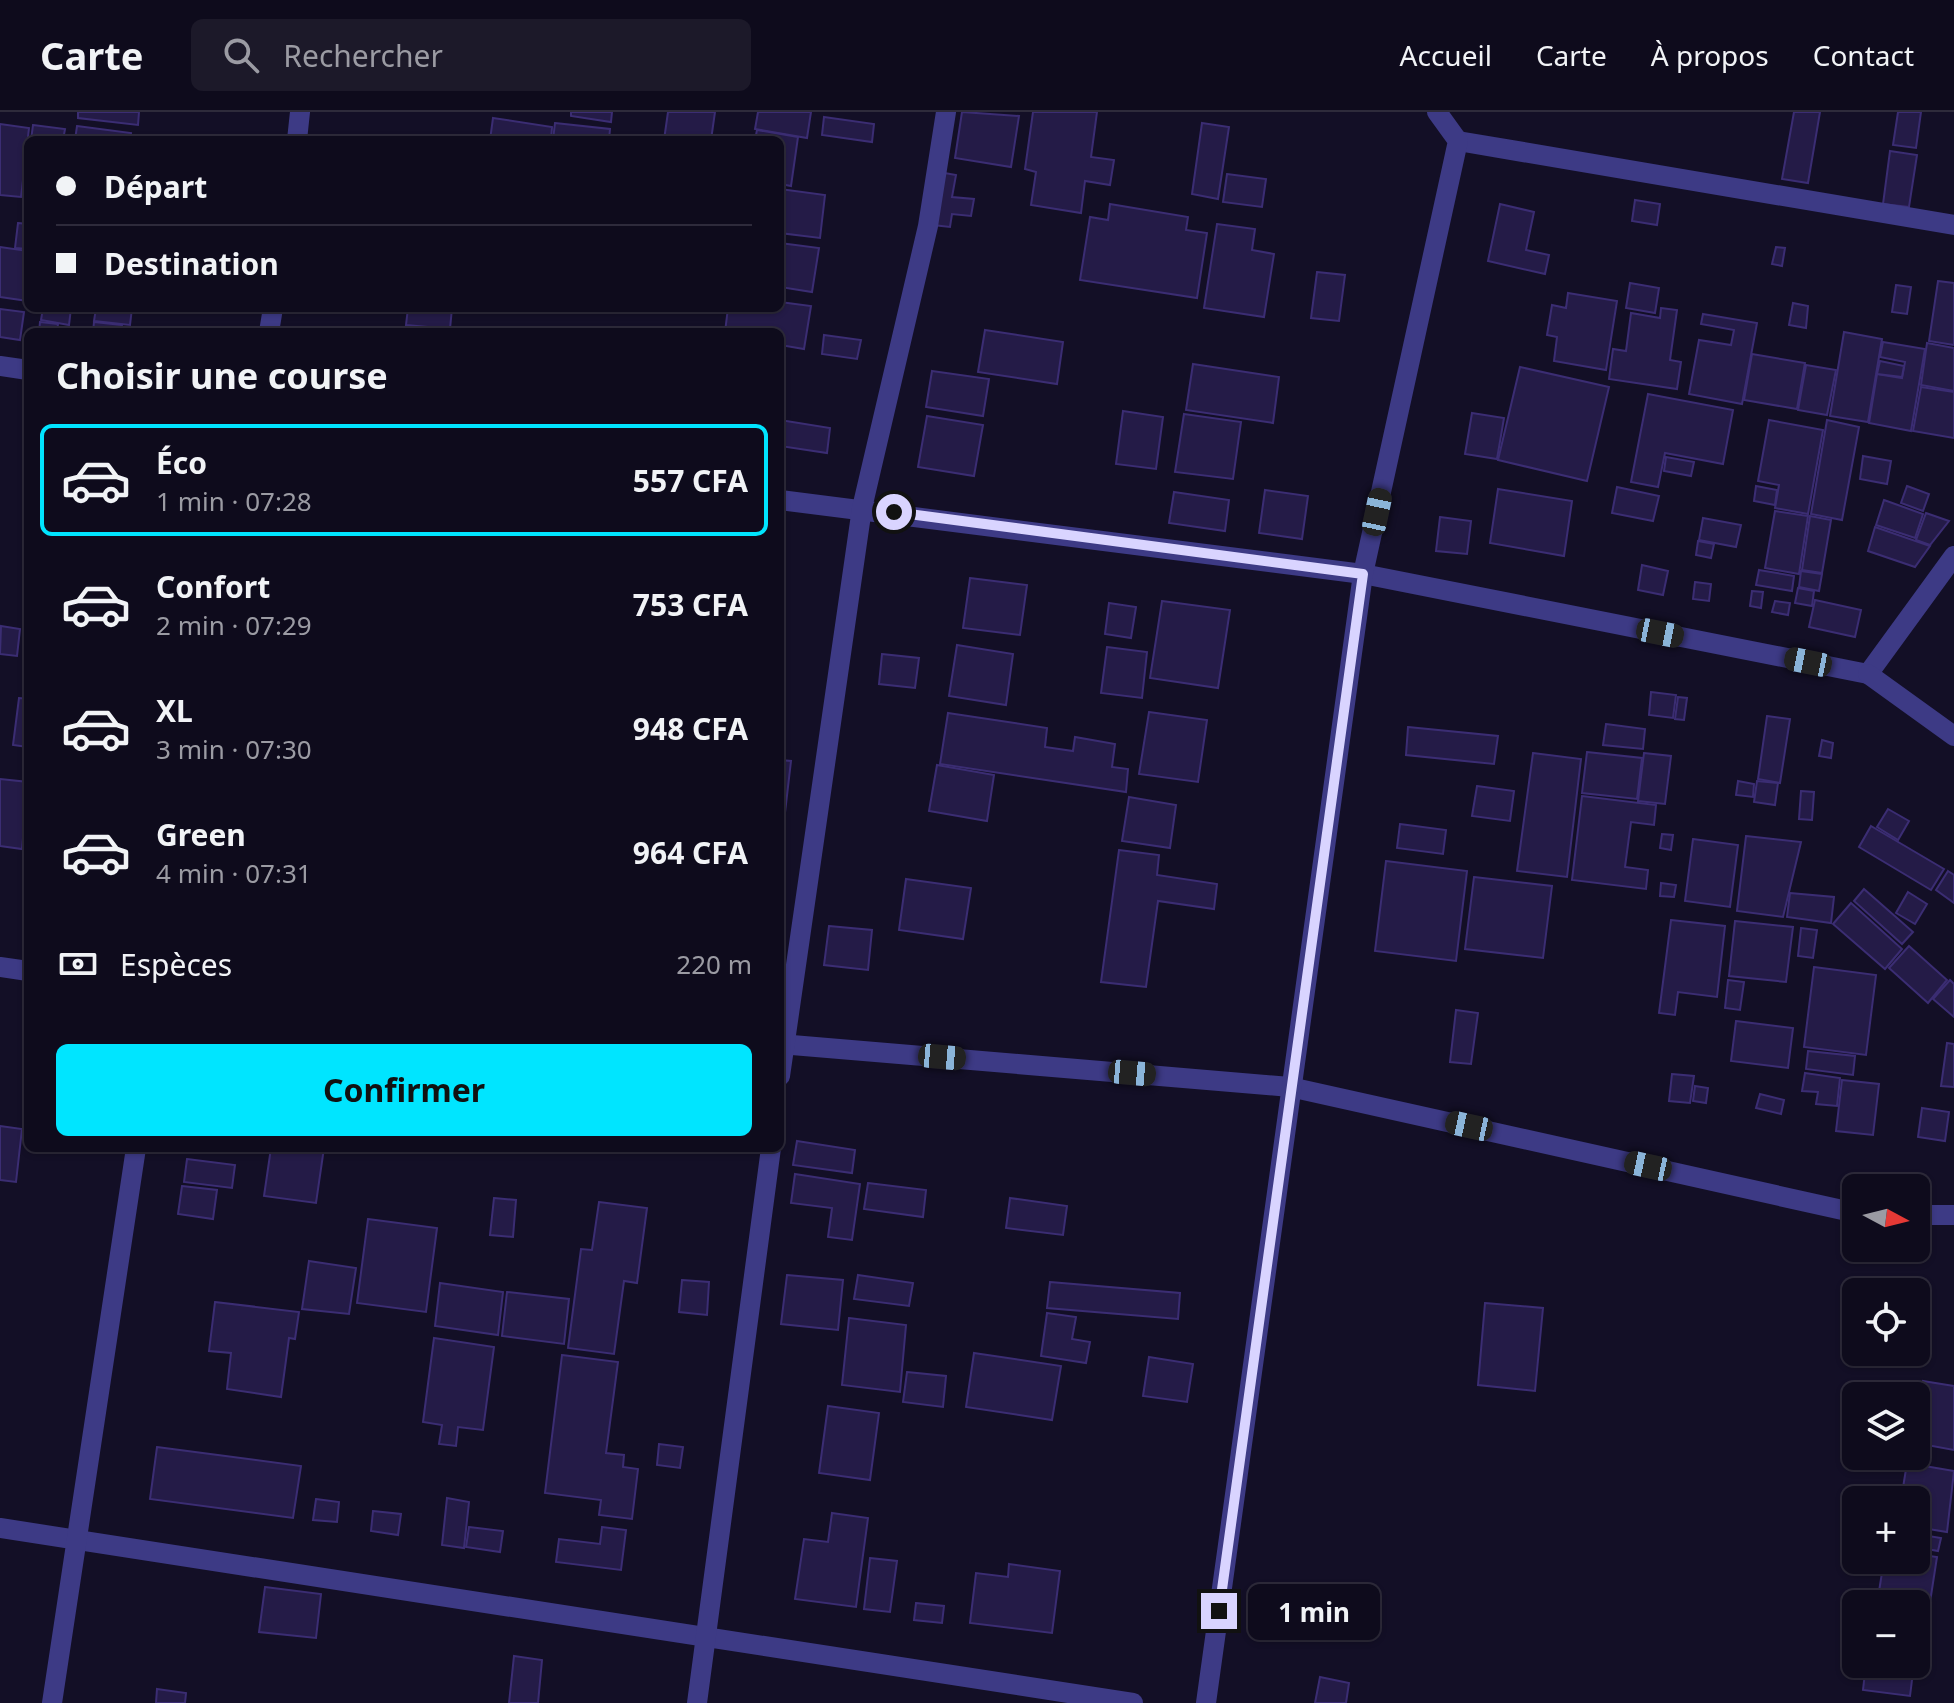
<!DOCTYPE html>
<html lang="fr">
<meta charset="utf-8">
<style>
:root{--surface:#0e0b1c;--page:#1c1929;--text:#f1f3f6;--muted:#9b9ba3;--line:#2e2b3b;--accent:#00e5ff}
body{margin:0;font-family:"Noto Sans",sans-serif;background:var(--page);color:var(--text);height:100vh;display:flex;flex-direction:column;font-size:30px;white-space:nowrap}
*{box-sizing:border-box;margin:0}
p{font-size:26px;color:var(--muted)}
.icon{flex:none;width:44px;height:44px;fill:none;stroke:currentColor;stroke-width:2;stroke-linecap:round;stroke-linejoin:round}
.map{position:relative;flex:1;overflow:hidden}
.side{position:absolute;left:24px;top:216px;width:760px;height:824px;display:flex;flex-direction:column;background:var(--surface);border-radius:12px;box-shadow:0 2px 6px #0004,0 0 0 2px var(--line)}
.side>*{flex:none}
.banner{position:absolute;left:24px;top:24px;width:760px;height:176px;border-radius:12px;box-shadow:0 2px 6px #0004,0 0 0 2px var(--line);display:grid;align-content:center;height:176px;padding:0 32px;background:var(--surface)}
.needle{width:52px;rotate:97deg}
.buttons{position:absolute;left:1842px;top:1062px;display:grid;gap:16px}
.buttons a{display:grid;place-items:center;width:88px;height:88px;border-radius:12px;background:var(--surface);box-shadow:0 2px 6px #0004,0 0 0 2px var(--line);font-size:40px}
.end{position:absolute;width:36px;height:36px;margin:-18px;border:10px solid #d9d4ff;background:#111;box-shadow:0 0 0 4px #111}
.from{border-radius:50%}
.bubble{position:absolute;height:56px;border-radius:12px;background:var(--surface);box-shadow:0 2px 6px #0004,0 0 0 2px var(--line);font-size:26px;font-weight:700;line-height:56px;text-align:center}
.car{position:absolute;width:24px;height:48px;margin:-24px -12px;border-radius:10px;box-shadow:0 0 6px 2px #0007;background:linear-gradient(#222 24%,#8ab4d8 0 40%,#222 0 76%,#8ab4d8 0 86%,#222 0)}
.banner b{display:flex;align-items:center;gap:28px;height:76px;font-size:30px}
.banner b+b{border-top:2px solid var(--line)}
.banner i{width:20px;height:20px;background:var(--text)}
ul{padding:0;list-style:none}
li{display:flex;align-items:center;gap:24px;height:112px;margin:0 16px 12px;padding:0 16px;border:4px solid transparent;border-radius:12px}
li div{flex:1}
li b{display:block;font-size:30px}
li em{font-style:normal;font-weight:700}
li.current{border-color:var(--accent)}
li>.icon{width:72px;height:72px;stroke-width:1.5}
h2{padding:0 32px;font-size:36px;line-height:96px}
.pay{display:flex;align-items:center;gap:20px;height:88px;padding:0 32px;font-size:30px}
.pay p{margin-inline-start:auto}
.primary-button{display:flex;gap:16px;margin-top:auto;padding:16px 32px}
.primary-button a{flex:1;height:92px;border-radius:12px;background:var(--accent);color:#111;font-size:32px;font-weight:700;line-height:92px;text-align:center}
header{display:flex;align-items:center;gap:48px;box-sizing:border-box;height:112px;padding:0 40px;background:var(--surface);border-bottom:2px solid var(--line)}
header strong{font-size:38px}
nav{display:flex;gap:44px;margin-inline-start:auto;font-size:28px}
.search{width:560px;height:72px;background:var(--page);display:flex;align-items:center;gap:20px;box-sizing:border-box;padding:0 28px;border-radius:12px;color:var(--muted);font-size:30px}
.map>svg:first-child{display:block}
.building{fill:#241b47;stroke:#3b2d73;stroke-width:2}
.lines{fill:none;stroke-linecap:round;stroke-linejoin:round}
.minor{stroke:#3d3a85;stroke-width:20}
.route{stroke:#d9d4ff;stroke-width:10}
</style>
<header>
<strong>Carte</strong>
<div class="search"><svg class="icon" aria-label="search" viewBox="0 0 24 24"><circle cx="10" cy="10" r="6"/><path d="M15 15l6 6"/></svg>Rechercher</div>
<nav><a>Accueil</a><a>Carte</a><a>À propos</a><a>Contact</a></nav>
</header>
<div class="map">
<svg width="1954" height="1591" viewBox="0 0 1954 1591">
<rect width="100%" height="100%" fill="#130f26"/>
<g class="building">
<path d="M78 0H139L138 13 78 6Z"/>
<path d="M571 0H612L611 10 571 4Z"/>
<path d="M668 0H715L711 28H664Z"/>
<path d="M758 0H811L807 26 755 17Z"/>
<path d="M962 0 1019 4 1011 55 955 46Z"/>
<path d="M1033 0H1097L1091 45 1114 48 1110 73 1085 69 1081 101 1031 93 1036 60 1025 57Z"/>
<path d="M1794 0H1820L1808 71 1782 67Z"/>
<path d="M1898 0H1921L1916 36 1893 33Z"/>
<path d="M824 5 874 12 872 30 822 23Z"/>
<path d="M493 6 552 15 551 28H490Z"/>
<path d="M555 11 610 17 609 28H553Z"/>
<path d="M1202 11 1229 15 1218 87 1192 82Z"/>
<path d="M0 12 29 16 21 85 0 83Z"/>
<path d="M33 13 65 17 63 28H31Z"/>
<path d="M77 14 131 21 130 28H75Z"/>
<path d="M757 18 798 25 791 74 780 72V28H755Z"/>
<path d="M1890 39 1917 43 1909 95 1883 92Z"/>
<path d="M939 60 956 63 952 85 974 87 971 104 952 102 950 115 933 113Z"/>
<path d="M1227 62 1266 67 1262 95 1223 90Z"/>
<path d="M780 77 825 83 820 126 780 121Z"/>
<path d="M1635 88 1660 92 1657 113 1632 109Z"/>
<path d="M1110 92 1188 105 1186 118 1207 121 1197 186 1080 168 1090 105 1108 108Z"/>
<path d="M1500 92 1534 100 1526 138 1549 143 1545 162 1488 149Z"/>
<path d="M18 111 28 112V137L15 136Z"/>
<path d="M1217 112 1255 117 1252 138 1274 142 1264 205 1204 196Z"/>
<path d="M780 131 819 136 812 180 780 175Z"/>
<path d="M0 135 28 139V189L0 185Z"/>
<path d="M1776 135 1785 136 1782 154 1772 152Z"/>
<path d="M1317 160 1345 163 1339 209 1311 206Z"/>
<path d="M1938 169 1954 171V233L1929 229Z"/>
<path d="M1630 171 1659 176 1655 201 1626 196Z"/>
<path d="M1896 173 1911 175 1907 202 1892 200Z"/>
<path d="M1568 181 1617 189 1606 258 1554 249 1557 225 1547 223 1552 193 1566 196Z"/>
<path d="M780 190 811 194 804 237 780 233V220H725L728 196H780Z"/>
<path d="M1793 191 1808 194 1806 216 1789 213Z"/>
<path d="M43 196H71L69 213 41 208Z"/>
<path d="M96 196H132L130 213 94 209Z"/>
<path d="M408 196H452L450 217 406 213Z"/>
<path d="M1661 196 1677 198 1670 248 1681 250 1677 277 1609 267 1613 237 1626 239 1631 201 1660 206Z"/>
<path d="M0 197 24 200 20 228 0 225Z"/>
<path d="M1703 202 1757 211 1742 292 1689 282 1699 228 1731 233 1734 218 1701 212Z"/>
<path d="M40 210 58 212 57 220H39Z"/>
<path d="M94 210 122 213 121 220H93Z"/>
<path d="M985 218 1063 230 1057 272 978 260Z"/>
<path d="M1844 220 1882 227 1868 310 1830 304Z"/>
<path d="M824 223 861 228 857 247 822 242Z"/>
<path d="M1883 230 1925 237 1911 319 1869 311 1877 262 1902 266 1905 250 1880 245Z"/>
<path d="M1927 231 1954 236V279L1921 273Z"/>
<path d="M1752 242 1805 251 1797 297 1744 288Z"/>
<path d="M1880 249 1904 254 1902 265 1877 262Z"/>
<path d="M1193 252 1279 265 1273 311 1186 298Z"/>
<path d="M1806 253 1836 258 1827 303 1798 298Z"/>
<path d="M1520 255 1609 275 1587 369 1498 348Z"/>
<path d="M932 259 989 267 983 304 926 295Z"/>
<path d="M1921 275 1954 280V326L1913 319Z"/>
<path d="M1648 282 1733 298 1723 352 1665 341 1658 375 1631 370Z"/>
<path d="M1123 299 1163 305 1156 357 1116 352Z"/>
<path d="M1472 301 1504 306 1497 347 1465 342Z"/>
<path d="M1184 302 1241 310 1233 367 1175 360Z"/>
<path d="M927 304 983 313 974 364 918 355Z"/>
<path d="M780 308 830 316 827 341 780 334Z"/>
<path d="M1769 308 1823 318 1808 402 1775 396 1779 373 1758 369Z"/>
<path d="M1827 308 1859 315 1842 408 1811 402Z"/>
<path d="M1863 344 1891 349 1887 372 1860 367Z"/>
<path d="M1666 345 1694 350 1691 364 1664 359Z"/>
<path d="M1756 374 1777 378 1775 393 1754 389Z"/>
<path d="M1907 374 1929 382 1923 399 1901 391Z"/>
<path d="M1617 375 1659 384 1653 409 1612 401Z"/>
<path d="M1498 377 1572 389 1564 444 1490 431Z"/>
<path d="M1265 378 1308 384 1302 427 1259 421Z"/>
<path d="M1174 380 1229 388 1225 419 1169 411Z"/>
<path d="M1884 388 1923 402 1915 426 1876 413Z"/>
<path d="M1775 399 1808 404 1799 462 1765 456Z"/>
<path d="M1926 401 1949 409 1930 433 1916 428Z"/>
<path d="M1810 404 1831 408 1822 461 1802 458Z"/>
<path d="M1440 405 1471 409 1467 442 1436 439Z"/>
<path d="M1703 406 1741 413 1736 435 1699 428Z"/>
<path d="M1875 415 1930 434 1915 455 1868 439Z"/>
<path d="M1698 429 1714 432 1711 446 1696 443Z"/>
<path d="M1642 453 1668 459 1663 483 1638 478Z"/>
<path d="M1759 458 1794 464 1792 479 1756 473Z"/>
<path d="M1801 459 1822 462 1819 479 1799 475Z"/>
<path d="M970 466 1027 473 1020 523 963 516Z"/>
<path d="M1695 470 1711 472 1709 489 1693 487Z"/>
<path d="M1798 476 1814 479 1812 494 1795 491Z"/>
<path d="M1752 479 1763 480 1761 496 1750 494Z"/>
<path d="M1815 488 1861 498 1855 525 1809 515Z"/>
<path d="M1162 489 1230 498 1218 576 1150 566Z"/>
<path d="M1775 489 1790 491 1788 503 1772 500Z"/>
<path d="M1109 491 1136 495 1131 526 1105 522Z"/>
<path d="M1 514 20 517 17 544 0 542Z"/>
<path d="M957 533 1013 542 1006 593 949 584Z"/>
<path d="M1107 535 1147 540 1142 586 1101 581Z"/>
<path d="M882 542 919 546 915 576 879 572Z"/>
<path d="M1651 580 1676 583 1673 606 1649 603Z"/>
<path d="M1678 585 1687 586 1684 608 1675 607Z"/>
<path d="M19 586 28 587V635L13 633Z"/>
<path d="M1149 600 1207 608 1198 670 1139 662Z"/>
<path d="M948 601 1047 616 1045 635 1073 639 1075 625 1115 632 1112 655 1128 657 1126 680 940 652Z"/>
<path d="M1767 604 1790 607 1780 671 1758 667Z"/>
<path d="M1606 612 1645 617 1643 637 1603 633Z"/>
<path d="M1408 615 1498 624 1494 652 1406 643Z"/>
<path d="M1822 628 1833 631 1831 646 1819 644Z"/>
<path d="M1587 640 1642 646 1637 687 1582 681Z"/>
<path d="M1533 641 1581 647 1567 765 1517 759Z"/>
<path d="M1644 641 1671 644 1665 692 1638 689Z"/>
<path d="M780 648 791 649 781 735H780Z"/>
<path d="M937 653 994 663 987 709 929 699Z"/>
<path d="M0 667 28 670 22 737 0 734Z"/>
<path d="M1738 669 1754 672 1753 685 1736 683Z"/>
<path d="M1757 669 1778 671 1775 693 1754 690Z"/>
<path d="M1477 674 1514 679 1510 709 1472 704Z"/>
<path d="M1801 679 1814 680 1812 708 1799 707Z"/>
<path d="M1582 684 1656 693 1654 713 1631 710 1625 755 1648 758 1646 777 1572 768Z"/>
<path d="M1129 685 1176 693 1170 736 1122 729Z"/>
<path d="M1888 697 1909 709 1898 728 1877 715Z"/>
<path d="M1400 712 1446 718 1443 742 1397 736Z"/>
<path d="M1871 714 1944 757 1931 778 1859 735Z"/>
<path d="M1662 722 1673 723 1671 738 1660 736Z"/>
<path d="M1746 724 1801 730 1783 805 1737 799Z"/>
<path d="M1693 727 1738 733 1730 795 1685 789Z"/>
<path d="M1119 738 1159 743 1157 763 1217 772 1214 797 1158 789 1146 875 1101 870Z"/>
<path d="M1386 749 1467 759 1456 849 1375 839Z"/>
<path d="M1948 759 1954 763V791L1936 778Z"/>
<path d="M1474 765 1552 774 1543 846 1465 837Z"/>
<path d="M906 767 971 776 963 827 899 818Z"/>
<path d="M1661 771 1676 773 1674 785 1660 784Z"/>
<path d="M1864 777 1913 820 1902 832 1854 789Z"/>
<path d="M1908 780 1927 792 1915 812 1896 801Z"/>
<path d="M1790 781 1834 785 1831 811 1787 805Z"/>
<path d="M1851 791 1902 837 1885 857 1833 812Z"/>
<path d="M1671 808 1725 814 1717 885 1678 880 1675 903 1659 901Z"/>
<path d="M1735 809 1793 815 1786 870 1729 864Z"/>
<path d="M829 814 872 818 868 858 824 853Z"/>
<path d="M1801 816 1817 818 1813 846 1798 844Z"/>
<path d="M1909 834 1947 868 1928 891 1889 856Z"/>
<path d="M1814 855 1876 863 1866 943 1804 935Z"/>
<path d="M1728 868 1744 870 1740 898 1725 896Z"/>
<path d="M1950 868 1954 872V905L1933 887Z"/>
<path d="M1456 898 1478 901 1471 952 1450 950Z"/>
<path d="M1736 909 1793 916 1788 956 1731 949Z"/>
<path d="M1947 931 1954 932V975L1941 974Z"/>
<path d="M1808 939 1855 944 1853 963 1806 957Z"/>
<path d="M1805 961 1840 966 1837 994 1816 992 1818 980 1802 979Z"/>
<path d="M1672 962 1694 964 1690 991 1669 989Z"/>
<path d="M1842 968 1879 972 1873 1023 1836 1019Z"/>
<path d="M1695 974 1708 976 1706 991 1693 989Z"/>
<path d="M1760 982 1784 988 1781 1002 1756 996Z"/>
<path d="M1922 996 1949 1000 1945 1029 1918 1025Z"/>
<path d="M0 1014 22 1017 16 1070 0 1068Z"/>
<path d="M797 1029 855 1038 852 1061 793 1053Z"/>
<path d="M271 1036H324L316 1091 264 1084Z"/>
<path d="M187 1047 235 1053 232 1076 184 1070Z"/>
<path d="M795 1062 860 1072 852 1128 828 1125 832 1096 791 1091Z"/>
<path d="M868 1071 926 1078 923 1105 864 1097Z"/>
<path d="M182 1074 217 1078 213 1107 178 1102Z"/>
<path d="M494 1086 516 1088 513 1125 490 1123Z"/>
<path d="M1010 1086 1067 1094 1063 1123 1006 1116Z"/>
<path d="M599 1090 647 1096 637 1171 624 1169 614 1242 568 1236 581 1137 592 1138Z"/>
<path d="M368 1107 437 1116 426 1200 357 1191Z"/>
<path d="M309 1149 356 1156 349 1202 302 1197Z"/>
<path d="M787 1163 843 1168 838 1218 781 1212Z"/>
<path d="M858 1163 913 1171 909 1194 854 1187Z"/>
<path d="M682 1168 709 1170 707 1203 679 1200Z"/>
<path d="M1050 1170 1180 1181 1178 1207 1047 1196Z"/>
<path d="M440 1171 503 1180 498 1223 435 1214Z"/>
<path d="M507 1180 569 1187 564 1232 502 1224Z"/>
<path d="M215 1190 299 1200 295 1227 289 1226 281 1285 227 1277 231 1241 209 1239Z"/>
<path d="M1485 1191 1543 1196 1535 1279 1478 1273Z"/>
<path d="M1047 1201 1076 1205 1072 1227 1090 1230 1086 1251 1041 1244Z"/>
<path d="M849 1206 906 1213 900 1280 842 1273Z"/>
<path d="M434 1226 494 1235 483 1318 458 1315 456 1334 439 1332 442 1313 423 1310Z"/>
<path d="M974 1241 1061 1254 1052 1308 966 1295Z"/>
<path d="M562 1243 618 1250 606 1341 624 1343 623 1355 638 1357 632 1407 599 1403 601 1388 545 1381Z"/>
<path d="M1149 1245 1193 1252 1187 1290 1143 1284Z"/>
<path d="M907 1260 946 1264 943 1295 903 1290Z"/>
<path d="M1923 1269 1954 1274V1338L1916 1331Z"/>
<path d="M828 1294 879 1301 870 1368 819 1361Z"/>
<path d="M659 1332 683 1335 680 1356 657 1353Z"/>
<path d="M157 1335 301 1354 293 1406 150 1387Z"/>
<path d="M1907 1351 1954 1359 1947 1420 1916 1415V1388H1901Z"/>
<path d="M447 1386 469 1390 464 1436 442 1433Z"/>
<path d="M316 1387 339 1390 337 1410 313 1408Z"/>
<path d="M373 1399 401 1402 398 1423 371 1419Z"/>
<path d="M832 1401 868 1406 856 1495 795 1487 804 1427 828 1430Z"/>
<path d="M469 1415 503 1419 500 1440 466 1435Z"/>
<path d="M602 1415 626 1418 621 1458 556 1450 559 1427 600 1432Z"/>
<path d="M1916 1422 1941 1426 1938 1439 1916 1435Z"/>
<path d="M1916 1442 1937 1445 1928 1503 1916 1501V1492H1877L1884 1448H1916Z"/>
<path d="M870 1446 897 1449 890 1500 864 1497Z"/>
<path d="M1009 1452 1060 1459 1052 1521 970 1511 976 1461 1008 1465Z"/>
<path d="M265 1475 321 1482 316 1526 259 1520Z"/>
<path d="M916 1491 944 1494 942 1511 914 1508Z"/>
<path d="M514 1544 542 1548 538 1591H509Z"/>
<path d="M1866 1552H1914L1910 1584 1863 1578Z"/>
<path d="M1320 1565 1349 1571 1346 1591H1315Z"/>
<path d="M157 1577 186 1581 185 1591H156Z"/>
</g>
<g class="lines">
<g class="minor">
<path d="M297 28 300 0"/>
<path d="M1458 29 1954 113"/>
<path d="M269 220 273 196"/>
<path d="M0 254 28 258"/>
<path d="M780 388 1363 462 1868 562 1954 444"/>
<path d="M1868 562 1954 624"/>
<path d="M0 855 28 859"/>
<path d="M780 932 1290 975 1856 1101"/>
<path d="M780 964 862 396 928 114 946 0"/>
<path d="M1916 1103H1954"/>
<path d="M0 1416 1133 1591"/>
<path d="M52 1591 136 1036"/>
<path d="M697 1591 771 1036"/>
<path d="M1206 1591 1363 462 1458 29 1437 0"/>
</g>
</g>
<g class="lines">
<path class="route" d="M894 400 1363 462 1219 1499"/>
</g>
</svg>
<div class="buttons">
<a><svg class="needle" viewBox="-14 -14 28 28"><path d="M0-13l5 13h-10z" fill="#e53935"/><path d="M0 13l5-13h-10z" fill="#9b9ba3"/></svg></a>
<a><svg class="icon" aria-label="locate" viewBox="0 0 24 24"><circle cx="12" cy="12" r="6"/><path d="M12 2v4M12 18v4M2 12h4M18 12h4"/></svg></a>
<a><svg class="icon" aria-label="layers" viewBox="0 0 24 24"><path d="M12 4l9 5-9 5-9-5zM3 14l9 5 9-5"/></svg></a>
<a>+</a>
<a>−</a>
</div>
<i class="end from" style="left:894px;top:400px"></i>
<i class="end" style="left:1219px;top:1499px"></i>
<div class="bubble" style="left:1248px;top:1472px;width:132px">1 min</div>
<i class="car" style="left:1377px;top:400px;rotate:12deg"></i>
<i class="car" style="left:1660px;top:521px;rotate:101deg"></i>
<i class="car" style="left:1808px;top:550px;rotate:281deg"></i>
<i class="car" style="left:942px;top:945px;rotate:95deg"></i>
<i class="car" style="left:1132px;top:961px;rotate:95deg"></i>
<i class="car" style="left:1469px;top:1014px;rotate:282deg"></i>
<i class="car" style="left:1648px;top:1054px;rotate:282deg"></i>
<div class="banner">
<b><i class="from"></i>Départ</b>
<b><i></i>Destination</b>
</div>
<section class="side">
<h2>Choisir une course</h2>
<ul>
<li class="current"><svg class="icon" aria-label="car" viewBox="0 0 24 24"><path d="M5 17H2v-5l4-1 3-4h7l3 4 3 1v5h-3M9 17h6M6 11h13"/><circle cx="7" cy="17" r="2"/><circle cx="17" cy="17" r="2"/></svg><div><b>Éco</b><p>1 min · 07:28</p></div><em>557 CFA</em></li>
<li><svg class="icon" aria-label="car" viewBox="0 0 24 24"><path d="M5 17H2v-5l4-1 3-4h7l3 4 3 1v5h-3M9 17h6M6 11h13"/><circle cx="7" cy="17" r="2"/><circle cx="17" cy="17" r="2"/></svg><div><b>Confort</b><p>2 min · 07:29</p></div><em>753 CFA</em></li>
<li><svg class="icon" aria-label="car" viewBox="0 0 24 24"><path d="M5 17H2v-5l4-1 3-4h7l3 4 3 1v5h-3M9 17h6M6 11h13"/><circle cx="7" cy="17" r="2"/><circle cx="17" cy="17" r="2"/></svg><div><b>XL</b><p>3 min · 07:30</p></div><em>948 CFA</em></li>
<li><svg class="icon" aria-label="car" viewBox="0 0 24 24"><path d="M5 17H2v-5l4-1 3-4h7l3 4 3 1v5h-3M9 17h6M6 11h13"/><circle cx="7" cy="17" r="2"/><circle cx="17" cy="17" r="2"/></svg><div><b>Green</b><p>4 min · 07:31</p></div><em>964 CFA</em></li>
</ul>
<div class="pay"><svg class="icon" aria-label="cash" viewBox="0 0 24 24"><path d="M3 7h18v10H3z"/><circle cx="12" cy="12" r="2"/></svg>Espèces<p>220 m</p></div>
<div class="primary-button"><a>Confirmer</a></div>
</section>
</div>
